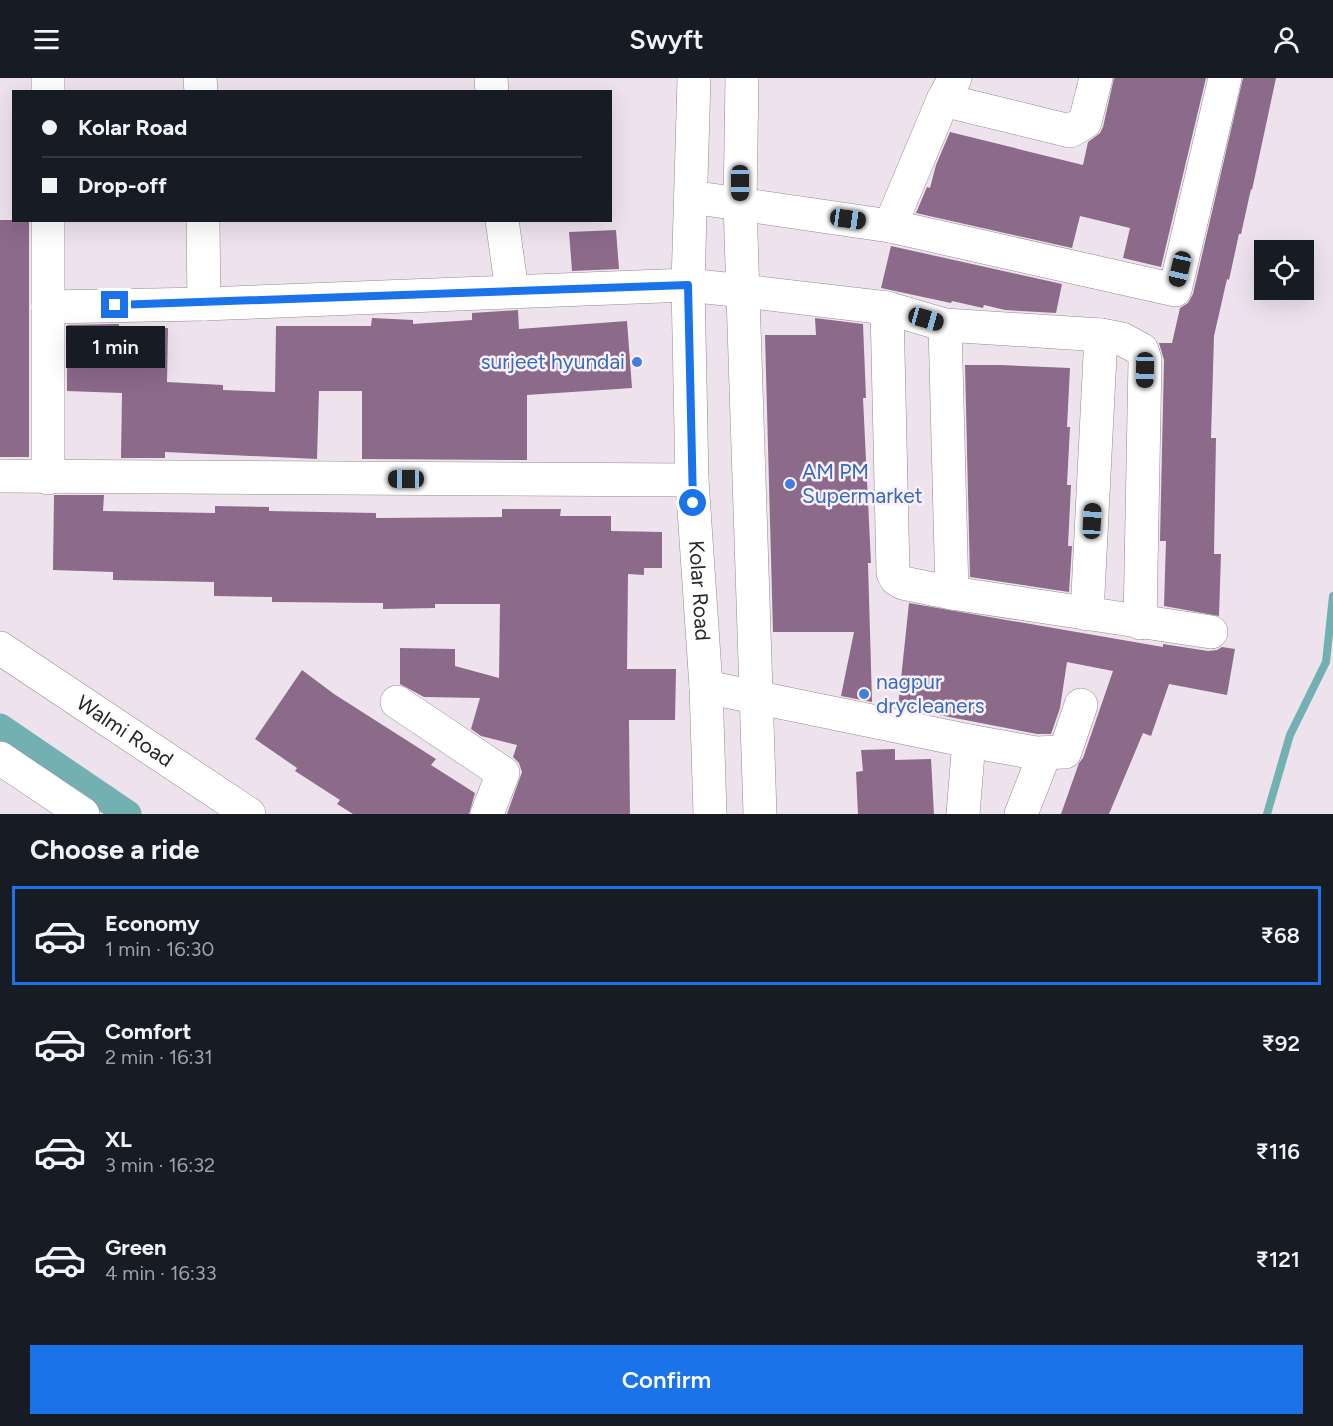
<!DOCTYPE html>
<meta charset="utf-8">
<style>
:root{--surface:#171b24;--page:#242831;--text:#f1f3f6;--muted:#9ea1a6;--line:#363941;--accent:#1a73e8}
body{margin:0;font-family:Figtree,sans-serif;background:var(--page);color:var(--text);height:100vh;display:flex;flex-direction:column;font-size:22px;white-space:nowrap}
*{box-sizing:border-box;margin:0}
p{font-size:20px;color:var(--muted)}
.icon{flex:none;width:33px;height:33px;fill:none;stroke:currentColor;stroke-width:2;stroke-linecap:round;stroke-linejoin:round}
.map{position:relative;height:736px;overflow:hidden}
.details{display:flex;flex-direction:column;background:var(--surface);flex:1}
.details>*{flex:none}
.hud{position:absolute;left:12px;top:12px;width:600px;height:132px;border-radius:0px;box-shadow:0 6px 24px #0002;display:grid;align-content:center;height:132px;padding:0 30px;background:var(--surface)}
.buttons{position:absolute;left:1254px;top:162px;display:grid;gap:12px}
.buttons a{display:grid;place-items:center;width:60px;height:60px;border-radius:0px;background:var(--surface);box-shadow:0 6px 24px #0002;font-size:30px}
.end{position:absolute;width:27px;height:27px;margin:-14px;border:8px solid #1a73e8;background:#fff;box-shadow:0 0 0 3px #fff}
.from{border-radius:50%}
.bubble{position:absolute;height:42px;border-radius:0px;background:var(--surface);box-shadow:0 6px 24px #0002;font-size:20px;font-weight:600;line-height:42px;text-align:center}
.car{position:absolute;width:18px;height:36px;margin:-18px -9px;border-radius:8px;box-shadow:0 0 4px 2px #0007;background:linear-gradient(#222 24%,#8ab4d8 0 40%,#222 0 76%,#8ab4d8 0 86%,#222 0)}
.hud b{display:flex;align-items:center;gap:21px;height:57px;font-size:22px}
.hud b+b{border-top:2px solid var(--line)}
.hud i{width:15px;height:15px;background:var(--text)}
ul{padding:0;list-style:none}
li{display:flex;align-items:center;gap:18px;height:99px;margin:0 12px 9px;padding:0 18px;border:3px solid transparent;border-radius:0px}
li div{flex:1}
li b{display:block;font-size:22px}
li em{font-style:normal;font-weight:600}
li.selected{border-color:var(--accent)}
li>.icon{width:54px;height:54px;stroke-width:1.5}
h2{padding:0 30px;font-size:27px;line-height:72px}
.action{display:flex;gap:12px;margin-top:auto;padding:12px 30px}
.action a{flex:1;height:69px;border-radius:0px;background:var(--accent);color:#fff;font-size:24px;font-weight:600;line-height:69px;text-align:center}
header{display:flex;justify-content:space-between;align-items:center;height:78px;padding:0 30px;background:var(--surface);font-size:27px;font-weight:600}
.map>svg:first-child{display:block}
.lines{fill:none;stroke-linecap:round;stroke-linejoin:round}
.stream{stroke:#72b0b2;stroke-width:8}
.canal{stroke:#72b0b2;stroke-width:27}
.building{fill:#8c6a8a}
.minor-casing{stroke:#938992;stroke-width:34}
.major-casing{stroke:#938992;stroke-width:34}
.minor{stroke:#fff;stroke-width:33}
.major{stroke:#fff;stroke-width:33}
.route{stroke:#1a73e8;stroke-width:8}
.shop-dot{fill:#3f7fe0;stroke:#fbf0fa;stroke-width:2}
.labels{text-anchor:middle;stroke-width:5;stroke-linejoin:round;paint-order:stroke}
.shop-label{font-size:21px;fill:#366cbe;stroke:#fbf0fa;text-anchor:start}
.street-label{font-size:21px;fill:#292529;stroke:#fbf0fa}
</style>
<header><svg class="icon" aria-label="menu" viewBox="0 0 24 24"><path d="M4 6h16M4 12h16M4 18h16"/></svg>Swyft<svg class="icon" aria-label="person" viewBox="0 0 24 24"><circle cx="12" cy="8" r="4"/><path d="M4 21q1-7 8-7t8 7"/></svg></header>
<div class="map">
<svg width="1333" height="736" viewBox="0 0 1333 736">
<rect width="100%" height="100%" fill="#eee3ed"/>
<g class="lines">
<path class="stream" d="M1267 736 1290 657 1326 584 1333 518"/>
<path class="canal" d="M0 649 128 736"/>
</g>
<g class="building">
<path d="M1114 0H1206L1161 189 1123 180 1130 150 1080 138 1072 170 916 135 927 109 930 110 936 87 950 54 1083 87 1088 64 1100 55 1103 49Z"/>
<path d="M1243 0H1276L1252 112 1251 111 1241 156H1239L1229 202 1227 201 1214 258 1211 360H1216L1214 476H1221L1219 538 1164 528 1166 463H1160L1164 282 1159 265H1172L1180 230 1188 225 1193 216Z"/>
<rect x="0" y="142" width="29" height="237"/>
<path d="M616 152 619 191 572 193 569 154Z"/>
<path d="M891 168 1062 206 1056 235 1005 232 984 227 983 230 952 223 951 225 881 210Z"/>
<path d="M518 232 519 251 627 243 632 310 527 317V382L362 381V313H319L317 381 165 374V380H121L122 315 67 313V247L119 246V249L168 250 167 304 223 307V312L275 314 276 248H371L372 240 413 242V246L472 242V235Z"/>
<path d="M815 240 863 246 866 320H863L871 485H868L872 624 841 618 854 554H773L765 257H816Z"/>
<path d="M965 287H1001L1070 290 1067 349H1070L1067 407H1071L1068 468H1072L1069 514 970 499Z"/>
<path d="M54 417H104L103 433 215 435V428L269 429V433L376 435V440L502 439V431H561L560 438H611V453L662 454V490H644V497L628 496 627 591H676L675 642H629L630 736H507L522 694 519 685 513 679 517 667 481 658 471 651 480 620 424 619 400 606V570L455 571V588L499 600 500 526H435V530L383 531V525L272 524V519L214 518V504L113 502V494L53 492Z"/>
<path d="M909 525 1163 569V566L1208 573 1217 572 1222 569 1235 571 1227 617 1169 606 1151 658 1143 655 1109 736H1061L1079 685 1083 680 1113 593 1067 584 1060 630 1051 656H1037L898 629Z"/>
<path d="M302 592 334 616 436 681 431 687 475 715 469 736H353L337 726 340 722 295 693 297 690 255 661Z"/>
<path d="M895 671V682L931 681 934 736H858L856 694 863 693 861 672Z"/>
</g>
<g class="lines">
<defs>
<g id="minor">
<path d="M48 0V14"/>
<path d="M200 0 201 14"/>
<path d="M491 0 492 14"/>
<path d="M943 22 1070 53 1085 44 1096 0"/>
<path d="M691 119 890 148 1175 212 1225 0"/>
<path d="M48 142V400"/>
<path d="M203 142 204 226"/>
<path d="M502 142 512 213"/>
<path d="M890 148 943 22 955 0"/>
<path d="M743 213 887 230 945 247 1101 257 1122 261 1142 272 1145 282 1140 545"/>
<path d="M48 229 204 226 688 207"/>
<path d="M887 230 893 495 896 501 903 505 952 515 1211 554"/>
<path d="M945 247 952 515"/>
<path d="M0 398 692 402"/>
<path d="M1087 536 1101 257"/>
<path id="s1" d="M0 570 249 736"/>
<path d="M706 609 969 663 1036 675 1065 674 1081 627"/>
<path d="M397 624 503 695 487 736"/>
<path d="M0 680 83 736"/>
<path d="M963 736 969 663"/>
<path d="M1021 736 1045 675"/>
</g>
<g id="major">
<path id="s2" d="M694 0 688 207 692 402 706 609 710 736"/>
<path d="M742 0 740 126 760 736"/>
<path d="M688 207 743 213"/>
</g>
</defs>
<use href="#minor" class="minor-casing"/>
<use href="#major" class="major-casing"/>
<use href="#minor" class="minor"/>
<use href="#major" class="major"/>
</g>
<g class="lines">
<path class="route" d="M115 227 688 207 693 425"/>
</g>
<g class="shop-dot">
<circle cx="637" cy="284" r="6"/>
<circle cx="790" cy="406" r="6"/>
<circle cx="864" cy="616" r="6"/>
</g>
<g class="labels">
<g class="shop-label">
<text x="625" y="291" text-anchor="end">surjeet hyundai</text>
<text x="802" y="401">AM PM<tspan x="802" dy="24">Supermarket</tspan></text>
<text x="876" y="611">nagpur<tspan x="876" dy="24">drycleaners</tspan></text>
</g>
<g class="street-label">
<text dy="7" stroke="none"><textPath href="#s2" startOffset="513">Kolar Road</textPath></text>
<text dy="7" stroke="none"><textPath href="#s1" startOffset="150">Walmi Road</textPath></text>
</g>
</g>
</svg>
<div class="buttons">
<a><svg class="icon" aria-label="locate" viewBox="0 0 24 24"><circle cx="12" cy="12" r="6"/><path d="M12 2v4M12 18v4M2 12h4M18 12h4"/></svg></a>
</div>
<i class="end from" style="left:693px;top:425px"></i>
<i class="end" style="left:115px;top:227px"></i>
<div class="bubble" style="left:66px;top:248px;width:99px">1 min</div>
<i class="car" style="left:740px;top:105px;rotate:180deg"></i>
<i class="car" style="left:848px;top:141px;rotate:98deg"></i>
<i class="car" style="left:1180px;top:191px;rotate:193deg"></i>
<i class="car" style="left:926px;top:241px;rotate:106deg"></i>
<i class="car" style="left:1145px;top:292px;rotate:181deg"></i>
<i class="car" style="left:406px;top:401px;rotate:270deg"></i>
<i class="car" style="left:1092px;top:443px;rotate:3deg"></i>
<div class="hud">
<b><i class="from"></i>Kolar Road</b>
<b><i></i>Drop-off</b>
</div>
</div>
<section class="details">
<h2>Choose a ride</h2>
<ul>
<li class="selected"><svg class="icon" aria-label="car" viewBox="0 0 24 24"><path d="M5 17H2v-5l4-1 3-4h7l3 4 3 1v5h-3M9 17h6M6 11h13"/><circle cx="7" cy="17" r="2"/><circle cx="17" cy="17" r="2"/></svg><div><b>Economy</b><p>1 min · 16:30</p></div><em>₹68</em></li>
<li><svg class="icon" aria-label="car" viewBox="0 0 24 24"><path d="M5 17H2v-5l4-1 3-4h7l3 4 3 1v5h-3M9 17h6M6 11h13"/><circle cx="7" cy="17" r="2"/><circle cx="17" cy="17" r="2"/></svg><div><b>Comfort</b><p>2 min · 16:31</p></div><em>₹92</em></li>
<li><svg class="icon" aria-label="car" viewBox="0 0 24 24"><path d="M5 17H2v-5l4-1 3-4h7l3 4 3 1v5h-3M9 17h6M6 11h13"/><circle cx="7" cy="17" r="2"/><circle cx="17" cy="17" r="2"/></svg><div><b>XL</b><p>3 min · 16:32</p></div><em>₹116</em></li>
<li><svg class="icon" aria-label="car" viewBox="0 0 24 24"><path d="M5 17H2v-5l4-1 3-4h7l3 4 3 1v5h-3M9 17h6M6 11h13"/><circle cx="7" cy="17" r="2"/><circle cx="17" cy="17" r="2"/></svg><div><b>Green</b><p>4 min · 16:33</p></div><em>₹121</em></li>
</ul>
<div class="action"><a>Confirm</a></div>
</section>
